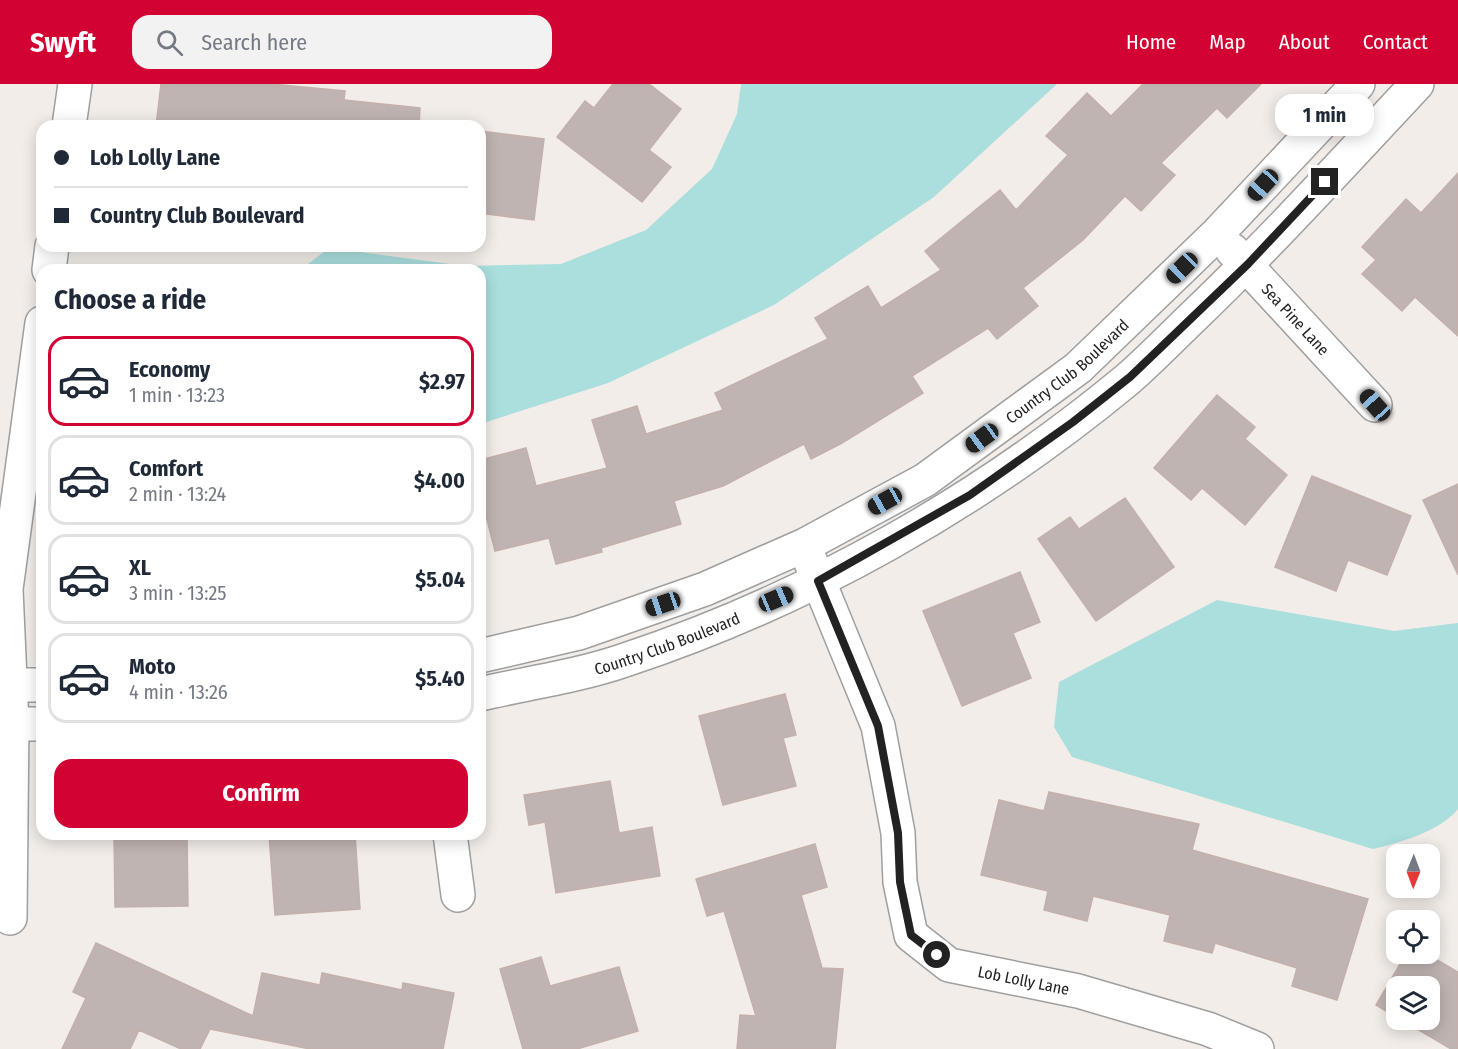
<!DOCTYPE html>
<meta charset="utf-8">
<style>
:root{--surface:#fff;--page:#f2f2f3;--text:#1f2937;--muted:#747a83;--line:#e0e1e3;--accent:#d20232}
body{margin:0;font-family:"Fira Sans Condensed",sans-serif;background:var(--page);color:var(--text);height:100vh;display:flex;flex-direction:column;font-size:22px;white-space:nowrap}
*{box-sizing:border-box;margin:0}
p{font-size:20px;color:var(--muted)}
.icon{flex:none;width:33px;height:33px;fill:none;stroke:currentColor;stroke-width:2;stroke-linecap:round;stroke-linejoin:round}
.map{position:relative;flex:1;overflow:hidden}
.drawer{position:absolute;left:36px;top:180px;width:450px;height:576px;display:flex;flex-direction:column;background:var(--surface);border-radius:18px;box-shadow:0 3px 15px #0003}
.drawer>*{flex:none}
.banner{position:absolute;left:36px;top:36px;width:450px;height:132px;border-radius:18px;box-shadow:0 3px 15px #0003;display:grid;align-content:center;height:132px;padding:0 18px;background:var(--surface)}
.needle{width:39px;rotate:181deg}
.fabs{position:absolute;left:1386px;top:760px;display:grid;gap:12px}
.fabs a{display:grid;place-items:center;width:54px;height:54px;border-radius:12px;background:var(--surface);box-shadow:0 3px 15px #0003;font-size:30px}
.end{position:absolute;width:27px;height:27px;margin:-14px;border:8px solid #222;background:#fff;box-shadow:0 0 0 3px #fff}
.from{border-radius:50%}
.bubble{position:absolute;height:42px;border-radius:18px;background:var(--surface);box-shadow:0 3px 15px #0003;font-size:20px;font-weight:700;line-height:42px;text-align:center}
.car{position:absolute;width:18px;height:36px;margin:-18px -9px;border-radius:8px;box-shadow:0 0 4px 2px #0007;background:linear-gradient(#222 24%,#8ab4d8 0 40%,#222 0 76%,#8ab4d8 0 86%,#222 0)}
.banner b{display:flex;align-items:center;gap:21px;height:57px;font-size:22px}
.banner b+b{border-top:2px solid var(--line)}
.banner i{width:15px;height:15px;background:var(--text)}
ul{padding:0;list-style:none}
li{display:flex;align-items:center;gap:18px;height:90px;margin:0 12px 9px;padding:0 6px;border:3px solid var(--line);border-radius:18px}
li div{flex:1}
li b{display:block;font-size:22px}
li em{font-style:normal;font-weight:700}
li.active{border-color:var(--accent)}
li>.icon{width:54px;height:54px;stroke-width:1.5}
h2{padding:0 18px;font-size:27px;line-height:72px}
.button{display:flex;gap:12px;margin-top:auto;padding:12px 18px}
.button a{flex:1;height:69px;border-radius:18px;background:var(--accent);color:#fff;font-size:24px;font-weight:700;line-height:69px;text-align:center}
header{display:flex;align-items:center;gap:36px;box-sizing:border-box;height:84px;padding:0 30px;background:var(--accent);color:#fff}
header strong{font-size:28px}
nav{display:flex;gap:33px;margin-inline-start:auto;font-size:21px}
.search{width:420px;height:54px;background:var(--page);display:flex;align-items:center;gap:15px;box-sizing:border-box;padding:0 21px;border-radius:18px;color:var(--muted);font-size:22px}
.map>svg:first-child{display:block}
.water{fill:#aadfde}
.building{fill:#bfb4b2;stroke:#c4b0ab;stroke-width:1.5}
.lines{fill:none;stroke-linecap:round;stroke-linejoin:round}
.minor-casing{stroke:#9f9f9f;stroke-width:36}
.minor{stroke:#fff;stroke-width:33}
.route{stroke:#222;stroke-width:8}
.labels{text-anchor:middle;stroke-width:5;stroke-linejoin:round;paint-order:stroke}
.street-label{font-size:16px;fill:#222;stroke:#fff}
</style>
<header>
<strong>Swyft</strong>
<div class="search"><svg class="icon" aria-label="search" viewBox="0 0 24 24"><circle cx="10" cy="10" r="6"/><path d="M15 15l6 6"/></svg>Search here</div>
<nav><a>Home</a><a>Map</a><a>About</a><a>Contact</a></nav>
</header>
<div class="map">
<svg width="1458" height="965" viewBox="0 0 1458 965">
<rect width="100%" height="100%" fill="#f2ede9"/>
<g class="water">
<path d="M741 0H1057L934 113 774 221 608 299 480 340V186H300L329 164 465 182 561 180 646 146 712 85 737 30Z"/>
<path d="M1217 516 1394 547 1458 539V725C1439 748 1401 758 1373 765L1072 673 1054 643 1059 598Z"/>
</g>
<g class="building">
<path d="M161 0H271L345 7 344 16 420 24 419 42H156Z"/>
<path d="M613 0H649L681 25 649 66 671 83 642 118 557 53 585 17 594 24Z"/>
<path d="M1143 0H1261L1227 34 1217 24 1161 79 1175 91 1141 127 1125 112 1083 156 1023 204 1038 222 997 255 988 244 912 292 923 309 842 359 811 375 804 360 723 402 674 417 681 440 601 464 602 468 556 480 549 454 495 467 480 408V376L526 364 536 402 607 384 592 336 637 322 646 350 723 326 715 309 828 255 815 234 868 202 881 224 941 186 925 167 1000 106 1016 126 1068 71 1046 52 1087 9 1111 32Z"/>
<path d="M480 47 544 55 534 136 480 129Z"/>
<path d="M1458 89V252L1415 213 1402 227 1362 190 1376 176 1362 163 1406 115 1421 129Z"/>
<path d="M1217 311 1255 343 1245 355 1287 391 1245 441 1202 404 1191 416 1154 384Z"/>
<path d="M1312 392 1411 432 1387 491 1348 476 1336 507 1275 483Z"/>
<path d="M1458 400V491L1423 416Z"/>
<path d="M1125 414 1174 483 1096 537 1038 455 1070 433 1079 445Z"/>
<path d="M1020 488 1040 538 1013 549 1031 594 962 622 923 527Z"/>
<path d="M785 610 796 651 783 654 796 702 723 721 699 632Z"/>
<path d="M610 697 619 749 652 743 660 792 556 809 545 738 529 741 524 711Z"/>
<path d="M1049 708 1199 740 1192 766 1368 815 1337 916 1292 902 1297 884 1215 859 1212 869 1164 857 1170 831 1093 812 1087 837 1044 826 1048 807 981 791 999 716 1044 727Z"/>
<path d="M114 750H187L188 822 115 823Z"/>
<path d="M269 750H355L360 825 275 831Z"/>
<path d="M815 760 827 803 801 811 822 884 843 885 835 965H737L740 931 756 932 724 827 707 832 696 795Z"/>
<path d="M96 859 253 932 262 889 320 901 322 889 402 906 403 899 454 909 443 965H310L210 945 200 965H181L139 946 130 965H62L86 914 73 908Z"/>
<path d="M1406 870H1427L1458 888V965H1451L1402 936H1430V903H1396V933L1376 921Z"/>
<path d="M541 873 550 902 619 883 638 947 577 965H523L500 885Z"/>
</g>
<g class="lines">
<defs>
<g id="minor">
<path d="M69 42 75 0"/>
<path id="s1" d="M1232 166 1375 321"/>
<path d="M49 186 52 162"/>
<path id="s2" d="M810 476 878 642 898 749 900 798 911 851 949 881 1078 907 1208 945 1257 965"/>
<path id="s3" d="M480 572 579 549 705 505 805 461 925 396 1078 284 1216 151 1358 0"/>
<path d="M0 601H42"/>
<path id="s4" d="M480 610C528 599 579 592 625 576 807 516 981 417 1128 295 1151 275 1173 252 1195 231 1272 157 1344 78 1417 0"/>
<path d="M0 640H42"/>
<path d="M450 750 458 811"/>
<path d="M10 834 12 640 6 505 42 239"/>
</g>
</defs>
<use href="#minor" class="minor-casing"/>
<use href="#minor" class="minor"/>
</g>
<g class="lines">
<path class="route" d="M937 871 911 851 900 798 898 749 878 642 818 497 970 411 1073 338 1130 293 1248 180 1325 98"/>
</g>
<g class="labels">
<g class="street-label">
<text dy="6" stroke="none"><textPath href="#s1" startOffset="94">Sea Pine Lane</textPath></text>
<text dy="6" stroke="none"><textPath href="#s3" startOffset="660">Country Club Boulevard</textPath></text>
<text dy="6" stroke="none"><textPath href="#s4" startOffset="194">Country Club Boulevard</textPath></text>
<text dy="6" stroke="none"><textPath href="#s2" startOffset="516">Lob Lolly Lane</textPath></text>
</g>
</g>
</svg>
<div class="fabs">
<a><svg class="needle" viewBox="-14 -14 28 28"><path d="M0-13l5 13h-10z" fill="#e53935"/><path d="M0 13l5-13h-10z" fill="#747a83"/></svg></a>
<a><svg class="icon" aria-label="locate" viewBox="0 0 24 24"><circle cx="12" cy="12" r="6"/><path d="M12 2v4M12 18v4M2 12h4M18 12h4"/></svg></a>
<a><svg class="icon" aria-label="layers" viewBox="0 0 24 24"><path d="M12 4l9 5-9 5-9-5zM3 14l9 5 9-5"/></svg></a>
</div>
<i class="end from" style="left:937px;top:871px"></i>
<i class="end" style="left:1325px;top:98px"></i>
<div class="bubble" style="left:1275px;top:10px;width:99px">1 min</div>
<i class="car" style="left:1263px;top:101px;rotate:223deg"></i>
<i class="car" style="left:1182px;top:184px;rotate:226deg"></i>
<i class="car" style="left:1375px;top:321px;rotate:318deg"></i>
<i class="car" style="left:982px;top:354px;rotate:234deg"></i>
<i class="car" style="left:885px;top:417px;rotate:241deg"></i>
<i class="car" style="left:776px;top:515px;rotate:67deg"></i>
<i class="car" style="left:663px;top:520px;rotate:251deg"></i>
<div class="banner">
<b><i class="from"></i>Lob Lolly Lane</b>
<b><i></i>Country Club Boulevard</b>
</div>
<section class="drawer">
<h2>Choose a ride</h2>
<ul>
<li class="active"><svg class="icon" aria-label="car" viewBox="0 0 24 24"><path d="M5 17H2v-5l4-1 3-4h7l3 4 3 1v5h-3M9 17h6M6 11h13"/><circle cx="7" cy="17" r="2"/><circle cx="17" cy="17" r="2"/></svg><div><b>Economy</b><p>1 min · 13:23</p></div><em>$2.97</em></li>
<li><svg class="icon" aria-label="car" viewBox="0 0 24 24"><path d="M5 17H2v-5l4-1 3-4h7l3 4 3 1v5h-3M9 17h6M6 11h13"/><circle cx="7" cy="17" r="2"/><circle cx="17" cy="17" r="2"/></svg><div><b>Comfort</b><p>2 min · 13:24</p></div><em>$4.00</em></li>
<li><svg class="icon" aria-label="car" viewBox="0 0 24 24"><path d="M5 17H2v-5l4-1 3-4h7l3 4 3 1v5h-3M9 17h6M6 11h13"/><circle cx="7" cy="17" r="2"/><circle cx="17" cy="17" r="2"/></svg><div><b>XL</b><p>3 min · 13:25</p></div><em>$5.04</em></li>
<li><svg class="icon" aria-label="car" viewBox="0 0 24 24"><path d="M5 17H2v-5l4-1 3-4h7l3 4 3 1v5h-3M9 17h6M6 11h13"/><circle cx="7" cy="17" r="2"/><circle cx="17" cy="17" r="2"/></svg><div><b>Moto</b><p>4 min · 13:26</p></div><em>$5.40</em></li>
</ul>
<div class="button"><a>Confirm</a></div>
</section>
</div>
